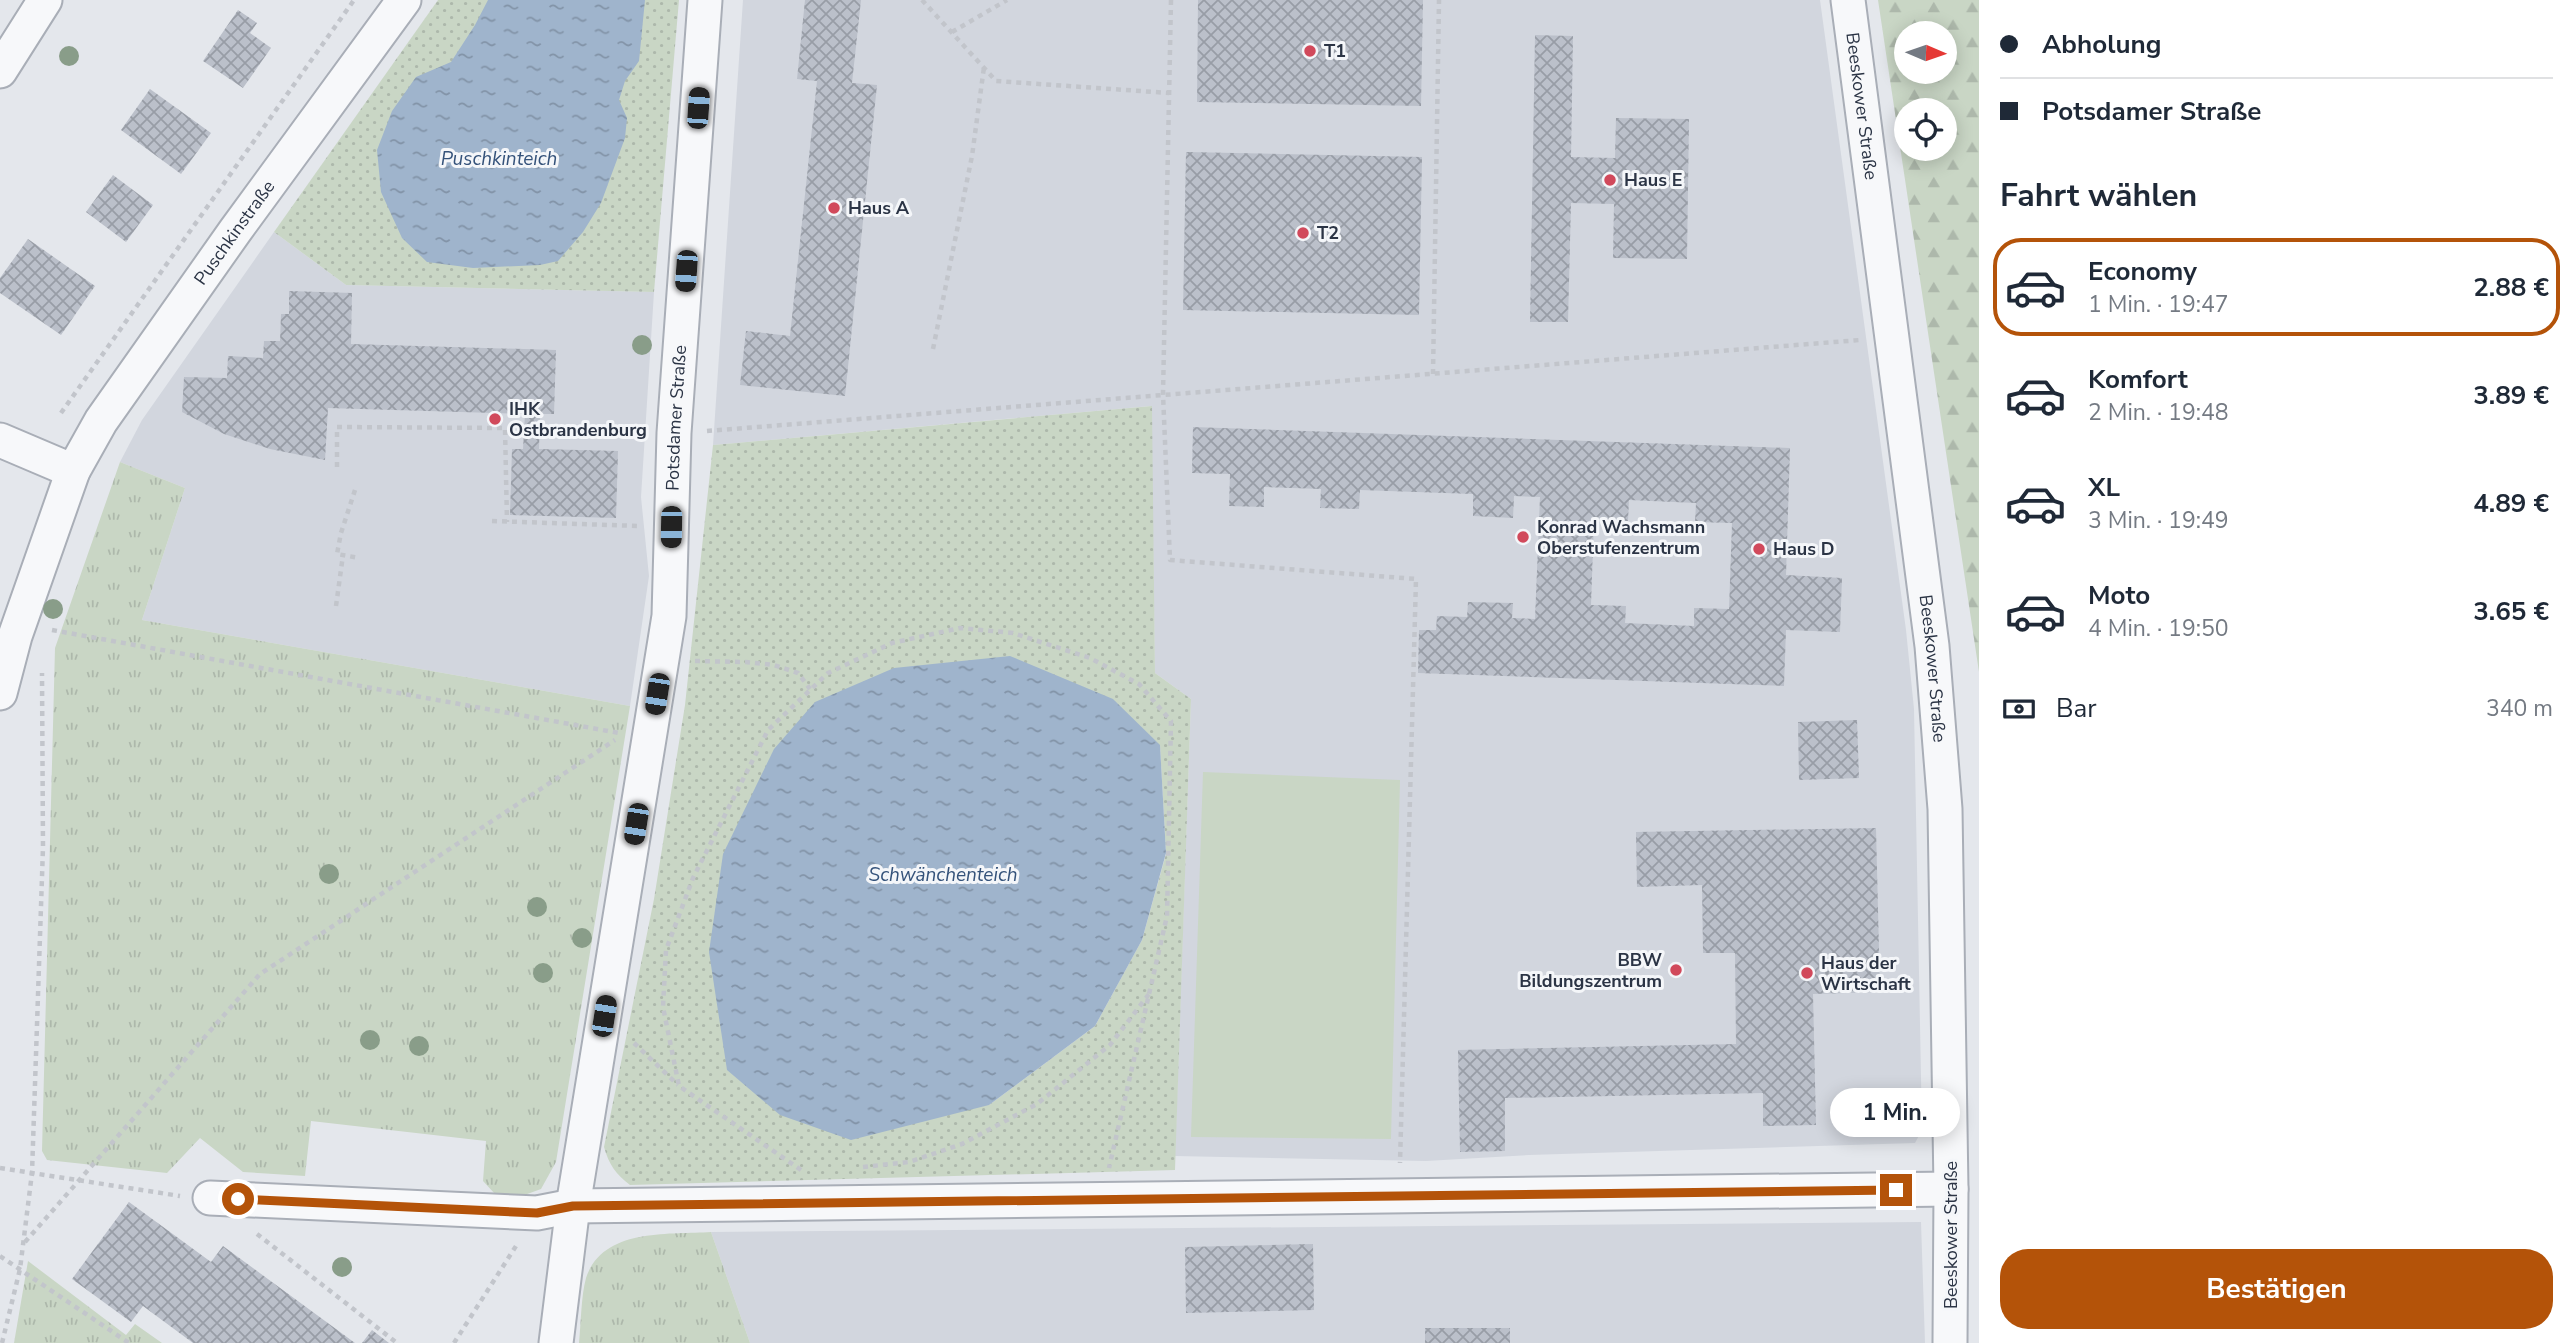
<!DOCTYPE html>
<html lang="de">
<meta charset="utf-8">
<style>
:root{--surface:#fff;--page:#f6f6f7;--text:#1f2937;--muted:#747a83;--line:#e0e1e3;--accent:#b45309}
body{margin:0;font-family:"Nunito Sans",sans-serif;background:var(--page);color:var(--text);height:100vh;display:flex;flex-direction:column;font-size:26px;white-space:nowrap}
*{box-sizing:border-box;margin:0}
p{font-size:23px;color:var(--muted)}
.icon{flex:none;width:38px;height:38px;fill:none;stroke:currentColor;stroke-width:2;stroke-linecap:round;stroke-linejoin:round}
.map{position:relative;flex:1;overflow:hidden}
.drawer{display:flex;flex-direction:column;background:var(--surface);width:595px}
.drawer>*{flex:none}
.top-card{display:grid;align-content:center;height:154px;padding:0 21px;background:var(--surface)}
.needle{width:46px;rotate:92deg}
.fabs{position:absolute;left:1894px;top:21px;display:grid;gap:14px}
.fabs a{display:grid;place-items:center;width:63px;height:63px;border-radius:50%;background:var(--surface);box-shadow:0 4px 18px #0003;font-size:35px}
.end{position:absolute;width:32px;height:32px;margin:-16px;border:9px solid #b45309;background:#fff;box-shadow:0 0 0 4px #fff}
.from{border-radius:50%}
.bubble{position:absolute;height:49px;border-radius:24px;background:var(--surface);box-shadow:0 4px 18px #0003;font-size:23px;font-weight:700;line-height:49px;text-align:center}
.car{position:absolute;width:21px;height:42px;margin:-21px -10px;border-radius:9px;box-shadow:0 0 5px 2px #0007;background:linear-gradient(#222 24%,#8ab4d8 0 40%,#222 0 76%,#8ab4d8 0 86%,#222 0)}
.top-card b{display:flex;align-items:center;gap:24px;height:66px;font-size:26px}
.top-card b+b{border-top:2px solid var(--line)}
.top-card i{width:18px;height:18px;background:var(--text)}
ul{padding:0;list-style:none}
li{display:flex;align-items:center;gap:21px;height:98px;margin:0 14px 10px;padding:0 7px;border:4px solid transparent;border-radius:28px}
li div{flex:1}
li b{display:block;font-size:26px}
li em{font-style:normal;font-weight:700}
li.on{border-color:var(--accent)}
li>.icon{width:63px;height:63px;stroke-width:1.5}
h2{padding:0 21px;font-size:32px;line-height:84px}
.pay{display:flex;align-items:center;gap:18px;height:77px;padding:0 21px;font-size:26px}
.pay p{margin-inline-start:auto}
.action{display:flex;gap:14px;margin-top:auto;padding:14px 21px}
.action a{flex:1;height:80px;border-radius:28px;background:var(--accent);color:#fff;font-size:28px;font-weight:700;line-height:80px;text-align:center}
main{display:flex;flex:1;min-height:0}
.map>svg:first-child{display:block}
.built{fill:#d2d6de}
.grass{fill:url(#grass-tufts)}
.forest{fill:url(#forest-firs);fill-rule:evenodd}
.park{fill:url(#park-dots);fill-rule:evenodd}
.garden{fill:#c9d6c5}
.water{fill:url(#water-ripples)}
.building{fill:url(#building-cross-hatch);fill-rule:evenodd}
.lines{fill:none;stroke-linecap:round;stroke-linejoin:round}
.minor-casing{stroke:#a9aeb7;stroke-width:37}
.path{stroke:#c2c5cb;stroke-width:4.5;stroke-dasharray:5 5;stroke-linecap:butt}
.minor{stroke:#f7f8fa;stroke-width:33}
.tree{fill:#899d89}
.route{stroke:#b45309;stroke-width:9}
.poi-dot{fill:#d1495b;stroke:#f4f6f9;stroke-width:2.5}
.labels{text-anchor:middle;stroke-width:6;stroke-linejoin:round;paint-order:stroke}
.poi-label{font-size:18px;font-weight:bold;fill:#2b3445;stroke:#f4f6f9;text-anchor:start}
.street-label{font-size:18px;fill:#2b3445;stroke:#f4f6f9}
.water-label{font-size:19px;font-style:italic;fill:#34527a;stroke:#f4f6f9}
</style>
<main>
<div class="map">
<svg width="1979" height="1343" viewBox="0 0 1979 1343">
<defs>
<pattern id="grass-tufts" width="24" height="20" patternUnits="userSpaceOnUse" patternTransform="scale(1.75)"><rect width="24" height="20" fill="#c9d6c5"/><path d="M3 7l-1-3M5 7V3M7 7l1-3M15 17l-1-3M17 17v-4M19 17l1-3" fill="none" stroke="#adb8ab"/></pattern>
<pattern id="forest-firs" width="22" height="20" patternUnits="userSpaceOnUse" patternTransform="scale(1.75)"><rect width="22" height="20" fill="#c9d6c5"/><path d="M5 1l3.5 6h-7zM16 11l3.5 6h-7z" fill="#adb8ab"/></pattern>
<pattern id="park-dots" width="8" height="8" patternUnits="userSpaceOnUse" patternTransform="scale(1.75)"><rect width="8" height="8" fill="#c9d6c5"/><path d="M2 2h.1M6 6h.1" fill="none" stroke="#adb8ab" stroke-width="1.8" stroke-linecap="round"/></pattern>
<pattern id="water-ripples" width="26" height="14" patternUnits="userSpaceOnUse" patternTransform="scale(1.75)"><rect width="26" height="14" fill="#9fb4cc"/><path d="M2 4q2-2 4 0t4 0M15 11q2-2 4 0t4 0" fill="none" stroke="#8293a7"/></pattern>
<pattern id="building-cross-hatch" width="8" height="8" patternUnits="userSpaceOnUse" patternTransform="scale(1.75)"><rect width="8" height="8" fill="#bbc0ca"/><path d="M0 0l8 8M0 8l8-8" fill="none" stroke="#989da6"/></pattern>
</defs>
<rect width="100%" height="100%" fill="#e4e7ec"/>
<g class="built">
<path d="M743 0H1820L1906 630 1914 709 1922 1130 1915 1143 1529 1155 1426 1161 1175 1156 1191 699 1155 673 1151 406 713 445Z"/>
<path d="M274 232 346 285 654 292 641 497 649 576 630 706 142 620 185 488 120 462 142 420Z"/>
<path d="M1921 1222 1925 1343H750L711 1232Z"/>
</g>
<g class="grass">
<path d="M120 462 185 488 142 620 630 706 556 1162 541 1189 519 1197 495 1194 483 1181 486 1141 311 1121 305 1176 243 1172 200 1138 167 1173 47 1160 42 1151 55 648Z"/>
<path d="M711 1232 750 1343H579C581 1324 581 1296 586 1278 603 1227 670 1235 711 1232Z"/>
<path d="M28 1261 126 1335 135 1324 162 1343H14Z"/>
</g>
<path class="forest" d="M1878 0H1979V672ZM1906 33H1944V72H1906ZM1906 110H1944V149H1906Z"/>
<g class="park">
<path d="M438 0H679L654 292 346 285 274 232Z"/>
<path d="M1152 406 1155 673 1191 699 1175 1170 630 1185C616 1174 609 1165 604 1147L654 899 685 705 713 445ZM1160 745 1166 854 1142 940 1095 1026 989 1105Z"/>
</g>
<path class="garden" d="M1203 772 1400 780 1391 1139 1191 1137Z"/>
<g class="water">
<path d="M488 0H645L639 61 625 81 619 100 627 118 625 138 601 203 583 232 558 261 540 265 473 268 427 262 402 238 381 192 377 150 392 111 416 77 451 62 475 25Z"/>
<path d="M1010 656 1113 699 1160 745 1166 853 1142 940 1095 1026 989 1105 851 1140 780 1115 727 1070 709 952 723 854 774 749 815 702 894 668Z"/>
</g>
<g class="building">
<path d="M805 0H861L852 83 877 85 845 396 740 385 746 331 790 336 817 81 797 79Z"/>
<path d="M1198 0H1423L1421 106 1197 102Z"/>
<path d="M238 10 257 23 250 33 271 48 243 88 203 61Z"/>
<path d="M1535 35 1573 36 1571 157 1615 158 1616 118 1689 119 1687 259 1613 258 1614 204 1571 203 1568 322H1530Z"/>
<path d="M150 89 211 133 181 174 121 130Z"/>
<path d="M1186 152 1422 157 1419 315 1183 310Z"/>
<path d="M113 175 153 205 126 242 86 212Z"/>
<path d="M28 239 95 286 61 335 0 293V278Z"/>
<path d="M289 291 352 293 351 344 556 350 554 414H540L539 449 618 451 616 518 510 515 512 449H523L525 414 328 408 325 460 270 449 224 434 182 412 184 377 227 378 228 356 263 358 264 341H280L281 314H289Z"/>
<path d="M1193 427 1790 448 1786 575 1842 578 1840 632 1786 630 1784 686 1418 673 1419 630H1436L1437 616 1467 617 1468 602 1513 603 1512 618 1535 619 1540 497 1514 496 1513 518 1473 516V494L1360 490 1359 509 1320 508 1321 489 1264 487V507L1229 506 1230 474 1192 473ZM1629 500 1696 503 1695 522 1732 523 1729 609 1694 608V626L1625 623 1626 606 1591 605 1594 520 1628 521Z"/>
<path d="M1857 720 1859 778 1799 780 1798 722Z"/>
<path d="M1876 828 1880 992 1813 994 1816 1125 1763 1126V1093L1505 1098V1151L1460 1152 1458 1050 1736 1044 1735 953H1703L1702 885 1637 887 1636 832Z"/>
<path d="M129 1202 211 1262 223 1246 355 1343H193L143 1306 131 1322 72 1279Z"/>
<path d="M1313 1244 1314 1310 1186 1313 1185 1247Z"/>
<rect x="1425" y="1328" width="85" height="15"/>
<path d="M372 1330 389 1343H362Z"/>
</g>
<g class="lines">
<defs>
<g id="minor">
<path id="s1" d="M1848 0 1932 646 1945 809 1951 1189 1950 1343"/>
<path d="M0 71 45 0"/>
<path d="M0 440 73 471"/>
<path id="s2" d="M0 693 15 636 73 471 101 421 235 231 404 0"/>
<path d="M210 1198 537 1213 573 1206 1951 1189"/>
<path id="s3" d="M556 1343 573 1206 669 616 674 433 705 0"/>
</g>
</defs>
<use href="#minor" class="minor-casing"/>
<g class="path">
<path d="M922 0 996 81 1169 93"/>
<path d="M1171 0 1163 394 1170 560 1416 579 1400 1163"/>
<path d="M952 32 1007 0"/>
<path d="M933 349 972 156 984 67"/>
<path d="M1433 374 1439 0"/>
<path d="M61 413 354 0"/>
<path d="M707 431 1860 340"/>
<path d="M337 467V427L505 428 507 522"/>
<path d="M355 490 341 533 337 554 359 558"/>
<path d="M492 521 638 526"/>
<path d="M336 606 343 555"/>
<path d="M52 630 619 733"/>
<path d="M695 661 746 662 774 665 798 673 810 689"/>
<path d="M634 1043 678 1085"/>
<path d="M863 1167 909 1162 962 1144 1037 1104 1110 1045 1149 994"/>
<path d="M0 1168 180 1196"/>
<path d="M801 1170 679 1086 663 1007 666 950 693 878 768 730 828 673 892 643 960 628 1013 633 1090 658 1139 684 1171 721 1167 916 1109 1168"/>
<path d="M257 1234 397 1343"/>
<path d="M25 1242 260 974 615 740"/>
<path d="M0 1256 129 1343"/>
<path d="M2 1343 20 1269 32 1173 43 847 42 673"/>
<path d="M454 1343 516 1246"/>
</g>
<use href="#minor" class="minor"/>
</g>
<g class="tree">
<circle cx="69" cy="56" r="10"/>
<circle cx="642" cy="345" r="10"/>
<circle cx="53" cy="609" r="10"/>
<circle cx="329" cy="874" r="10"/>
<circle cx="537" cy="907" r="10"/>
<circle cx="582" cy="938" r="10"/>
<circle cx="543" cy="973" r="10"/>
<circle cx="370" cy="1040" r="10"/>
<circle cx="419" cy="1046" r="10"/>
<circle cx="342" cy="1267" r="10"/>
</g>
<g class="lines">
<path class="route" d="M238 1199 537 1213 573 1206 1896 1190"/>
</g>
<g class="poi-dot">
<circle cx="1310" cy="51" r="7"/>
<circle cx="1610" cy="180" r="7"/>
<circle cx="834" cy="208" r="7"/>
<circle cx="1303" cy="233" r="7"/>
<circle cx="495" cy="419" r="7"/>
<circle cx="1523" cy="537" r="7"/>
<circle cx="1759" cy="549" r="7"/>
<circle cx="1676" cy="970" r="7"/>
<circle cx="1807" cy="973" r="7"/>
</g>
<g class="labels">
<g class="poi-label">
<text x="1324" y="57">T1</text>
<text x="1624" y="186">Haus E</text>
<text x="848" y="214">Haus A</text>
<text x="1317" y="239">T2</text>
<text x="509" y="415">IHK<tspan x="509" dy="21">Ostbrandenburg</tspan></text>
<text x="1537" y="533">Konrad Wachsmann<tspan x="1537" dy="21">Oberstufenzentrum</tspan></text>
<text x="1773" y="555">Haus D</text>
<text x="1662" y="966" text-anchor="end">BBW<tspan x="1662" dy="21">Bildungszentrum</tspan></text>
<text x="1821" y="969">Haus der<tspan x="1821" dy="21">Wirtschaft</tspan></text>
</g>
<g class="street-label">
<text dy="6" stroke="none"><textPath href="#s1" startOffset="107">Beeskower Straße</textPath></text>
<text dy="6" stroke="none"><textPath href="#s2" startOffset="522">Puschkinstraße</textPath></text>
<text dy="6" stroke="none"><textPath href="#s3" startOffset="934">Potsdamer Straße</textPath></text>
<text dy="6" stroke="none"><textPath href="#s1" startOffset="674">Beeskower Straße</textPath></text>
<text transform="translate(1951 1235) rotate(-90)" y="6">Beeskower Straße</text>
</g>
<g class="water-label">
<text x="499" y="165">Puschkinteich</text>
<text x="943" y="881">Schwänchenteich</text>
</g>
</g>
</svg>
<div class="fabs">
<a><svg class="needle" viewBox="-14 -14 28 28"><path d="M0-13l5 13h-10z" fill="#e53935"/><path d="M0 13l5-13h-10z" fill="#747a83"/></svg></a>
<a><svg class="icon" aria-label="locate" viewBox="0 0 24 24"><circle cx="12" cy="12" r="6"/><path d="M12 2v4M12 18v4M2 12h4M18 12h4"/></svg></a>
</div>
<i class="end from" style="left:238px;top:1199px"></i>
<i class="end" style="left:1896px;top:1190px"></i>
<div class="bubble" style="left:1830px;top:1088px;width:130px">1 Min.</div>
<i class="car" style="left:698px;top:108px;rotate:4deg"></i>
<i class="car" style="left:686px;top:271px;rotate:184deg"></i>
<i class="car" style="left:671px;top:527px;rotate:181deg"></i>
<i class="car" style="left:657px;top:694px;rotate:189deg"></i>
<i class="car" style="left:636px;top:824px;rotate:189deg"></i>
<i class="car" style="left:604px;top:1016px;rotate:9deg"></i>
</div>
<section class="drawer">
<div class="top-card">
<b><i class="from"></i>Abholung</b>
<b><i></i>Potsdamer Straße</b>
</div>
<h2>Fahrt wählen</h2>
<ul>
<li class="on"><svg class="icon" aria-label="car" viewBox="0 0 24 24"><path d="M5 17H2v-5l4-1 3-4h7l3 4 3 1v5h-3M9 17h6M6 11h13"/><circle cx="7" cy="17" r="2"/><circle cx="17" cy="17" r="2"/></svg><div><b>Economy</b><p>1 Min. · 19:47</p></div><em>2.88 €</em></li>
<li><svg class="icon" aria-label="car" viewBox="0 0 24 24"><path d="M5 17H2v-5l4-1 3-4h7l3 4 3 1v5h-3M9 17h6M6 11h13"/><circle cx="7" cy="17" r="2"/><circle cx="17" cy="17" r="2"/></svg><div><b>Komfort</b><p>2 Min. · 19:48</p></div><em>3.89 €</em></li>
<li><svg class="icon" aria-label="car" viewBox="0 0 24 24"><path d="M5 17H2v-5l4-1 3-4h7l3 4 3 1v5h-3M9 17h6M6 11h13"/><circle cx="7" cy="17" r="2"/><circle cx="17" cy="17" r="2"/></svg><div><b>XL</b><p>3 Min. · 19:49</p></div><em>4.89 €</em></li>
<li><svg class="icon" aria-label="car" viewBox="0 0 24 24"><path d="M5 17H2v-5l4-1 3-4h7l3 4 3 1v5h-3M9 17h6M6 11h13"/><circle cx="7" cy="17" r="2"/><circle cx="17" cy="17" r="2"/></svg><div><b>Moto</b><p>4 Min. · 19:50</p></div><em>3.65 €</em></li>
</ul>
<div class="pay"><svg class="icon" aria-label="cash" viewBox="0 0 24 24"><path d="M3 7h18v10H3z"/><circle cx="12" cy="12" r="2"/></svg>Bar<p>340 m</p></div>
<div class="action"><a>Bestätigen</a></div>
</section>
</main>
